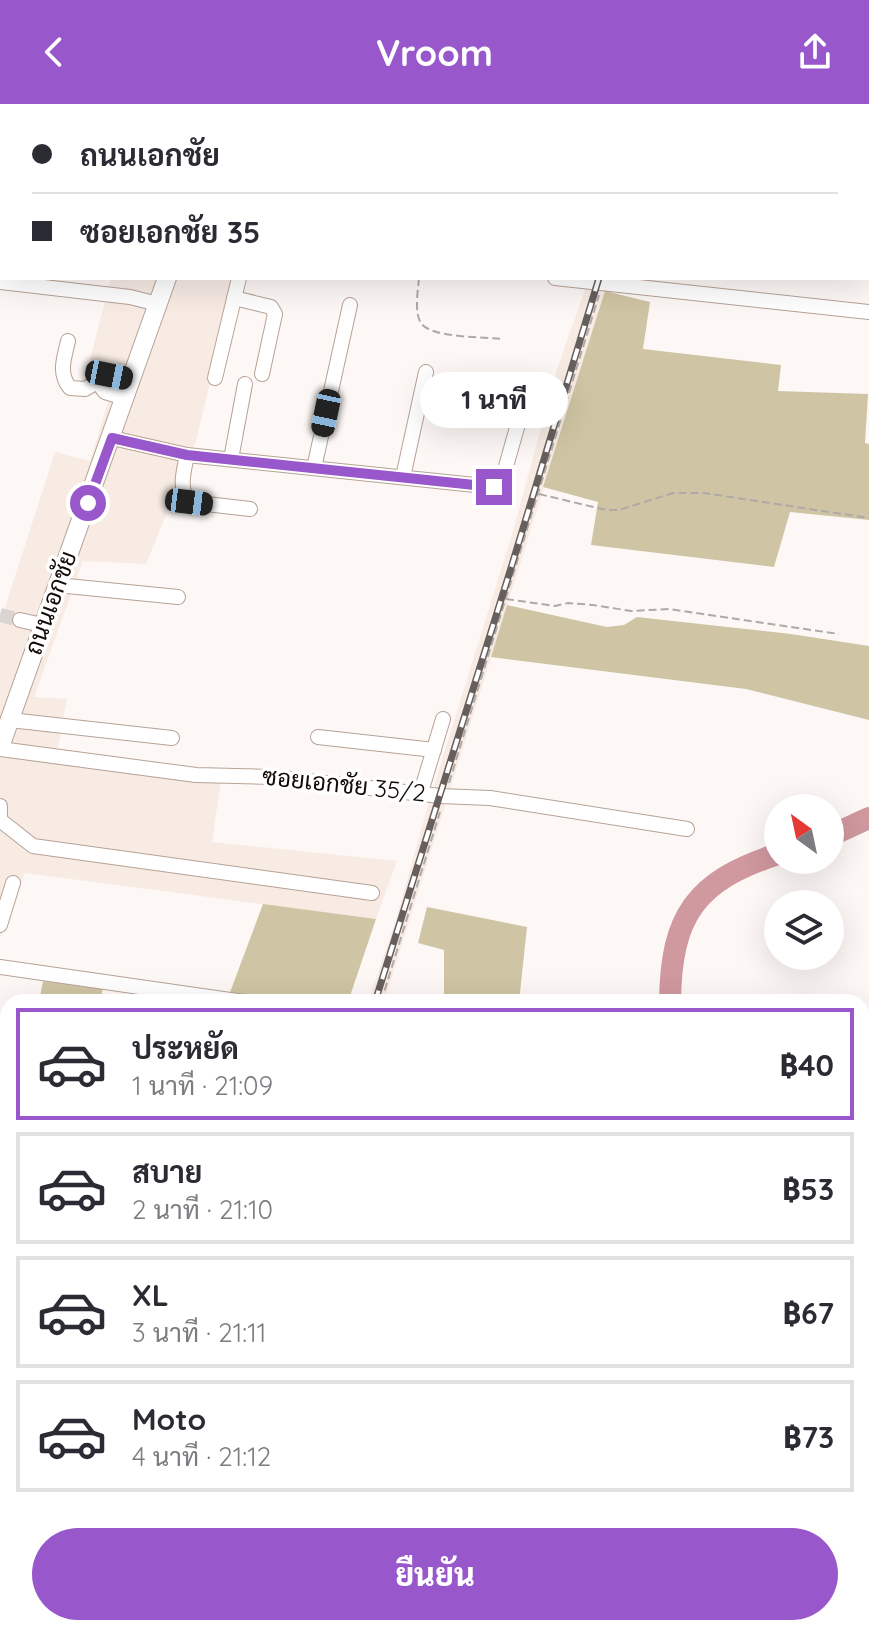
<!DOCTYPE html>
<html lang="th">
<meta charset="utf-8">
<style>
:root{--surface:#fff;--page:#f7f7f7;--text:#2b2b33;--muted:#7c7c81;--line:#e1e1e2;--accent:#9957cc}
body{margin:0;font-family:Quicksand,Sarabun,sans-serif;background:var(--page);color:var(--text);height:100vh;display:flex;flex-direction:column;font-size:30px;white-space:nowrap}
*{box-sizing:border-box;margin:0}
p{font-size:26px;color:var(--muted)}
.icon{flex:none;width:44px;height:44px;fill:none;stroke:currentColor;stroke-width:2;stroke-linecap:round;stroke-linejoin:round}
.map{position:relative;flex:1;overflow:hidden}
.details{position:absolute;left:0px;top:890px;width:870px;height:642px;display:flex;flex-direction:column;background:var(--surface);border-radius:24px 24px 0 0;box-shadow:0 8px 32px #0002}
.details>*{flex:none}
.hud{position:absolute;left:0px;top:0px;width:870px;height:176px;box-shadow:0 8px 32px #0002;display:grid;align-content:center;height:176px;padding:0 32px;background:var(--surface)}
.needle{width:52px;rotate:327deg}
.tools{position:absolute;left:764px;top:690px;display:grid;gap:16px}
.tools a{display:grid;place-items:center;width:80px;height:80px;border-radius:50%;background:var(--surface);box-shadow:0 8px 32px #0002;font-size:40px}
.end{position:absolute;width:36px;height:36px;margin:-18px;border:10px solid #9957cc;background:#fff;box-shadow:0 0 0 4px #fff}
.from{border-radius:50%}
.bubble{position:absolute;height:56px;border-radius:28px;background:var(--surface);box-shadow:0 8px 32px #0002;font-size:26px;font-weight:800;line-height:56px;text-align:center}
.car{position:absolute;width:24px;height:48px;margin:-24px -12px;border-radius:10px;box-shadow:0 0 6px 2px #0007;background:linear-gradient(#222 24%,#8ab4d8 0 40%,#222 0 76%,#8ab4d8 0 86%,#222 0)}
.hud b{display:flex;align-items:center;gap:28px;height:76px;font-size:30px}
.hud b+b{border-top:2px solid var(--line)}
.hud i{width:20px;height:20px;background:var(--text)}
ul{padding:14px 0 0;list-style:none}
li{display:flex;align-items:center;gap:24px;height:112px;margin:0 16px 12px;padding:0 16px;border:4px solid var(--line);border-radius:0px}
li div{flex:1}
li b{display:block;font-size:30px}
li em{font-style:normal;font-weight:800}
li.on{border-color:var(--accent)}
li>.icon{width:72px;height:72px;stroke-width:1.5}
.primary-button{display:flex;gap:16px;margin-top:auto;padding:16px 32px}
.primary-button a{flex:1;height:92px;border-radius:48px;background:var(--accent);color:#fff;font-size:32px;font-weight:800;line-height:92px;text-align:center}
header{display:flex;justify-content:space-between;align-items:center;height:104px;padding:0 32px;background:var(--accent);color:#fff;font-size:36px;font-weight:800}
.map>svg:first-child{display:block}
.built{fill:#f7ebe4}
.green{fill:#cfc5a4}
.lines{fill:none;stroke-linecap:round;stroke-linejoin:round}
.river{stroke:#d0989f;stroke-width:22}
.minor-tunnel{stroke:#dad4d2;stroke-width:14;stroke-dasharray:14 7;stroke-linecap:butt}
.minor-casing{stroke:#b7a296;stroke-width:16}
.major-casing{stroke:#b7a296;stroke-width:20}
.path{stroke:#afa9a7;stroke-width:2;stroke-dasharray:8 4;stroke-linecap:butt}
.minor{stroke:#fff;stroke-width:14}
.major{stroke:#fff;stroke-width:18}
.rail-casing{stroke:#665f5c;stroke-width:7}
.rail{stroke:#fff;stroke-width:4;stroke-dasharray:12;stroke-linecap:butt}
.route{stroke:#9957cc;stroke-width:10}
.labels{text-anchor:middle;stroke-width:7;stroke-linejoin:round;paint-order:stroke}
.street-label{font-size:24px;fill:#120a07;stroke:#fff}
</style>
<header><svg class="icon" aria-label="back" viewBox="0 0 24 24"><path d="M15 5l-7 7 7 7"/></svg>Vroom<svg class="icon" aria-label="share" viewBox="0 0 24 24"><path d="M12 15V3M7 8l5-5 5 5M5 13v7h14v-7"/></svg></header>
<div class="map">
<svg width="869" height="1531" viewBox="0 0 869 1531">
<rect width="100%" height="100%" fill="#fdf8f6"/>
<g class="built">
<path d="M111 174H235L196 337 146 460 83 457 34 593 67 595 55 658 221 676 212 738 397 757 376 815 25 769 0 834V519L55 348 90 357 114 279 88 263Z"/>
<path d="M589 174H609L384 898H368L395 819 429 698 513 427 557 265Z"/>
<path d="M0 1235 8 1237V1524H196L194 1531H103L90 1528 89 1531H0Z"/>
</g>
<g class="green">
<path d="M605 187 650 198 643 245 781 261 778 287 868 290 865 339 869 340V416L790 408 774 463 591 441 598 398 543 383Z"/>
<path d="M507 501 607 523 624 521 637 513 791 530 869 542V616L746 585 491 553Z"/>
<path d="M263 800 376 815 348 898H279L229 891Z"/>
<path d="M427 803 527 823 519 898H444V846L418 839Z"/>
<path d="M43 877 103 885 99 898H39Z"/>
</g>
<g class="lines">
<g class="river">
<path d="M830 732 869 714"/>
<path d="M670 898C671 812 695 777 778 750"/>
<path d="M587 1531 589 1524"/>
</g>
<path class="minor-tunnel" d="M0 511 20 516"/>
<defs>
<g id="minor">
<path d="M15 2V0"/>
<path d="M380 2V0"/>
<path d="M0 47H2"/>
<path d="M555 174 869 208"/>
<path d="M0 178 130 193 158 200"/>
<path d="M234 194 271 203 275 210 262 270"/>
<path d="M68 237C64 255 58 269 70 284L85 285 109 271 131 276"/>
<path d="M215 274 239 174"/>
<path d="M97 278 105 288 125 294"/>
<path d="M112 334 187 351 494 383 503 373 527 288"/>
<path d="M187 351C184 367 178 384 189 398L250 405"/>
<path d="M231 355 245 280"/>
<path d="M314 364 350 201"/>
<path d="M403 373 426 268"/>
<path d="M57 481 178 493"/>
<path d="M20 516 42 521"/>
<path d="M10 616 172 634"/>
<path d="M318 633 434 646"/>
<path d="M0 645 196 671 273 673 440 692 490 694 687 725"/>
<path d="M421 688 443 615"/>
<path d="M0 702V710"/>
<path d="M0 716 33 742 372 789"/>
<path d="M0 821 13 779"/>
<path d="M0 863 244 898"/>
<path d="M0 996 8 998"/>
<path d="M862 1048 869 1053"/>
<path d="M0 1088 8 1090"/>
<path d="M0 1131 8 1104"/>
<path d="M0 1278 7 1280"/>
<path d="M862 1305 869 1310"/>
<path d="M862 1365 869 1369"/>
<path d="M862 1424 869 1428"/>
<path d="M862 1464 866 1470"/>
<path d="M0 1467 8 1470"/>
<path d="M253 1524V1531"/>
<path d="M802 1524 810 1529"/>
</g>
<g id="major">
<path d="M227 2V0"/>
<path d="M0 643 167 174"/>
</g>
</defs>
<use href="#minor" class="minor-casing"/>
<use href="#major" class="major-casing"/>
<g class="path">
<path d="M419 174C418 186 414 209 421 219 430 234 485 233 503 235"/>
<path d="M539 390 606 406H619L673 389H704L869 414"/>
<path d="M506 495 555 502 568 499 593 501 631 507 669 505 839 530"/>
<path d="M449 679 599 191"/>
<path d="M381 898 440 708"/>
</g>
<use href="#minor" class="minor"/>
<use href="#major" class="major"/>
<defs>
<g id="rail">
<path d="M655 2V0"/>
<path d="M375 898 511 464 599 174"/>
<path d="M179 1531 181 1524"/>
</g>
</defs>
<use href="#rail" class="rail-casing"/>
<use href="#rail" class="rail"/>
</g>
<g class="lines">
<path class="route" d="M88 399 112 334 187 351 494 383"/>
</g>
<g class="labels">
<g class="street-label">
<text transform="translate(51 499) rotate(-70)" y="8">ถนนเอกชัย</text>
<text transform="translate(344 681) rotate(6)" y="8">ซอยเอกชัย 35/2</text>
</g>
</g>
</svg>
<div class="tools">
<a><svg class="needle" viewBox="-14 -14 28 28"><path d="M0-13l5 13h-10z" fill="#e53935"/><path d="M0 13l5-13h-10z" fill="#7c7c81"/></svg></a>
<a><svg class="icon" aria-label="layers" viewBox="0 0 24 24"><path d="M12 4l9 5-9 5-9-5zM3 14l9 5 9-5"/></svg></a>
</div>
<i class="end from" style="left:88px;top:399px"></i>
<i class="end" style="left:494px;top:383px"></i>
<div class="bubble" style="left:420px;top:268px;width:148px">1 นาที</div>
<i class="car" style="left:109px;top:271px;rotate:101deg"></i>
<i class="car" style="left:326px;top:309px;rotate:192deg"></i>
<i class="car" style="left:189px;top:398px;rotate:97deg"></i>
<div class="hud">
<b><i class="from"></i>ถนนเอกชัย</b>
<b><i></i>ซอยเอกชัย 35</b>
</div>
<section class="details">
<ul>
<li class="on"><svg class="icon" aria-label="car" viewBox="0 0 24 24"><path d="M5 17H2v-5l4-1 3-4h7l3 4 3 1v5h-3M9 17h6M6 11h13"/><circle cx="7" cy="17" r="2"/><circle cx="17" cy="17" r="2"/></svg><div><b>ประหยัด</b><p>1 นาที · 21:09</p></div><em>฿40</em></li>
<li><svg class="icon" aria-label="car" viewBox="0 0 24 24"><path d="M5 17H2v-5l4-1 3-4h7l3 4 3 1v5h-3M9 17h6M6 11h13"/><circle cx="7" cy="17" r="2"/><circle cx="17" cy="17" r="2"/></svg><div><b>สบาย</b><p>2 นาที · 21:10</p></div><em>฿53</em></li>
<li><svg class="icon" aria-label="car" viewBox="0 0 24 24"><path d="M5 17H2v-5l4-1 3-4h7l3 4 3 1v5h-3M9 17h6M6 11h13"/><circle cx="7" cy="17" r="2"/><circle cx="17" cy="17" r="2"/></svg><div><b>XL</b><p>3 นาที · 21:11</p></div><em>฿67</em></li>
<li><svg class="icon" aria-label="car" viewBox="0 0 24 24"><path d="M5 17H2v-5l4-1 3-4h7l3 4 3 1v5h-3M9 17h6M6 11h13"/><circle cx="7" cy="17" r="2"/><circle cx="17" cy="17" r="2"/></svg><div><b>Moto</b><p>4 นาที · 21:12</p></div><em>฿73</em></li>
</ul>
<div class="primary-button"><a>ยืนยัน</a></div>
</section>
</div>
